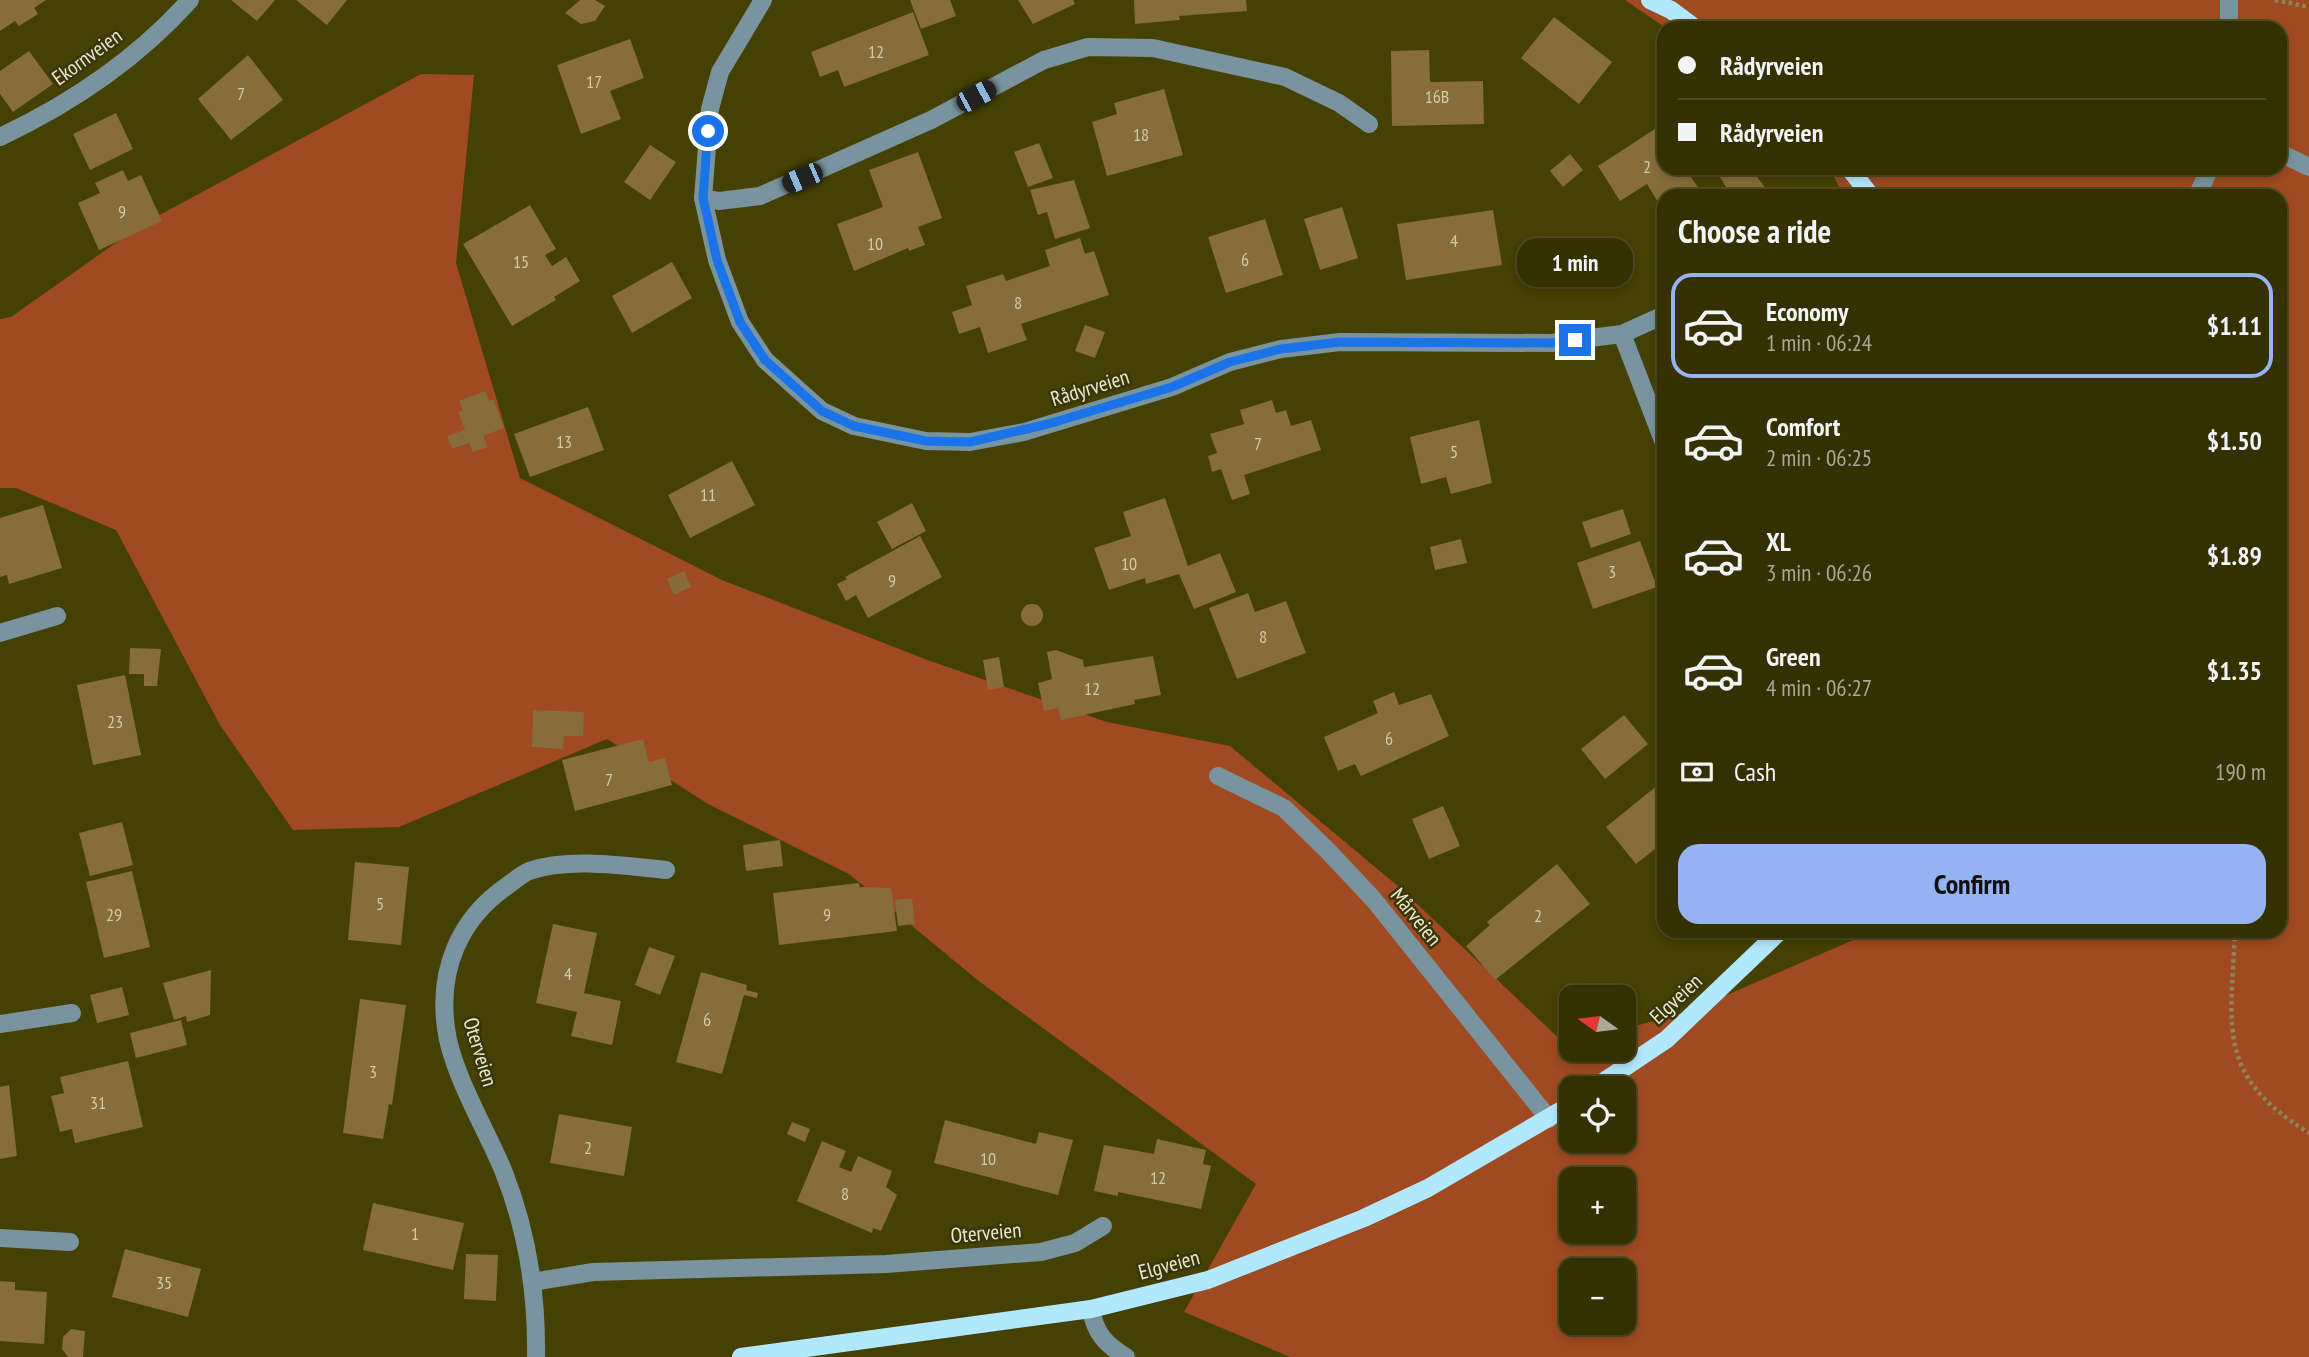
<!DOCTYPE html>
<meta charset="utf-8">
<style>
:root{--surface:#343002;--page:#3f3c11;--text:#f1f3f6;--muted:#a9a999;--line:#4e4b24;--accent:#95b2f1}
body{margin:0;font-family:"PT Sans Narrow",sans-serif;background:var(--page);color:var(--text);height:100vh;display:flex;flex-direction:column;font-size:26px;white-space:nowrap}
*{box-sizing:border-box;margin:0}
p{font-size:23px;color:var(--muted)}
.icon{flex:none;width:38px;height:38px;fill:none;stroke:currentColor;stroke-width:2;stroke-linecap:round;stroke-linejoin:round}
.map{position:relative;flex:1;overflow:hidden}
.side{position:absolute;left:1657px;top:189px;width:630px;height:749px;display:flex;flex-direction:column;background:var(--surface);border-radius:21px;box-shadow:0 4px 10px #0003,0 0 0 2px var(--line)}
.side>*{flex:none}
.hud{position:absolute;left:1657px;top:21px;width:630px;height:154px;border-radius:21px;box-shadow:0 4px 10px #0003,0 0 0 2px var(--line);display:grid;align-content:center;height:154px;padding:0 21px;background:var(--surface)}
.needle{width:46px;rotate:284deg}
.controls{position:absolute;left:1559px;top:985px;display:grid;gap:14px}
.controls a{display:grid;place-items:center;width:77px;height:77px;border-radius:14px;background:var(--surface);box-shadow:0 4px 10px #0003,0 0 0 2px var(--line);font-size:35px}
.end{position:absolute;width:32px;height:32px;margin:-16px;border:9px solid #1a73e8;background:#fff;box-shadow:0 0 0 4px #fff}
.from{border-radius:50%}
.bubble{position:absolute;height:49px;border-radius:21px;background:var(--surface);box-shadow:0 4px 10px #0003,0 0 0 2px var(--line);font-size:23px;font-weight:700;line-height:49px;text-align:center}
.car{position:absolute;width:21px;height:42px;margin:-21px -10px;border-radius:9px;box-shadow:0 0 5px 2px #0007;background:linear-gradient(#222 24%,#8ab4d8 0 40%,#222 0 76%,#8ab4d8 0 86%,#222 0)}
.hud b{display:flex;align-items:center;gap:24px;height:66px;font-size:26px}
.hud b+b{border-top:2px solid var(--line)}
.hud i{width:18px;height:18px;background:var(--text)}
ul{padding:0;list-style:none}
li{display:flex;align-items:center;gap:21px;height:105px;margin:0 14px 10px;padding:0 7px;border:4px solid transparent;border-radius:21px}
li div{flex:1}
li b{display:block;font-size:26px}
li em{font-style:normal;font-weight:700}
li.selected{border-color:var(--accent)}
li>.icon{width:63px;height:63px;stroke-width:1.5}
h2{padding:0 21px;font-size:32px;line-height:84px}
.pay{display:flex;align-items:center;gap:18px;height:77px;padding:0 21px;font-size:26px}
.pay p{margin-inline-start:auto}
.button{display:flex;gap:14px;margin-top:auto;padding:14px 21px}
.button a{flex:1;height:80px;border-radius:21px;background:var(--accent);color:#111;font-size:28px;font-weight:700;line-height:80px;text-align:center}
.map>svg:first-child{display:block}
.green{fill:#9f4a20;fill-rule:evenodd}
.building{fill:#866d3b}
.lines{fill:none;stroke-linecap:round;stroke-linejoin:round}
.path{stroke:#8b8758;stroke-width:4.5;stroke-dasharray:3.5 3.5;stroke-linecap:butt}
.minor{stroke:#79949e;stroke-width:18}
.major{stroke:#b1e8fe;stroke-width:18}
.route{stroke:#1a73e8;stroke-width:9}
.labels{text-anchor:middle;stroke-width:5;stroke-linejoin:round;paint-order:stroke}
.number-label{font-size:18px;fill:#d2caa8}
.street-label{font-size:21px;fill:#ebe9cd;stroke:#39360b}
</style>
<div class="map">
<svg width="2309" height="1357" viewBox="0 0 2309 1357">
<rect width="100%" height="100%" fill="#454003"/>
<path class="green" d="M1625 0H2309V1357H1290L1184 1312 1256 1184 980 982 849 874 708 804 607 739 399 827 293 830 220 725 116 530 16 488H0V319L11 317 141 225 421 74 474 75 456 263 520 478 722 580 930 661 1107 722 1230 746 1399 887 1565 1044 1571 1043 1572 1050H1624V1029L1690 1011 1860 937 1893 931H2280V196H1844L1829 168H2280V28H1666ZM1572 1088H1624V1141H1572ZM1572 1180H1624V1232H1572ZM1572 1270H1624V1323H1572Z"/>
<g class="building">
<path d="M0 0H46L34 8 38 14 19 26 15 21 0 31Z"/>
<path d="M231 0H275L257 21Z"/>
<path d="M296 0H347L327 25Z"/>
<path d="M580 0H595L605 6 595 21 581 24 565 13Z"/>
<path d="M910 0H950L956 16 921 29Z"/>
<path d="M1018 0H1073L1075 4 1033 24Z"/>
<path d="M1134 0H1246L1247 11 1179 16 1180 20 1135 24Z"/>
<path d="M913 12 929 55 844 87 838 70 820 77 811 52Z"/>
<path d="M1554 17 1612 62 1579 104 1521 58Z"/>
<path d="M630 39 644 78 610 91 621 119 581 134 557 65Z"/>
<path d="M1429 50 1430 82 1483 81 1484 124 1392 126 1391 51Z"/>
<path d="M29 51 53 84 13 112 0 94V71Z"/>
<path d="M248 55 283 100 231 140 198 99Z"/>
<path d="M1164 89 1183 155 1107 176 1092 122 1117 114 1114 103Z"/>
<path d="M116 113 133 149 90 170 73 134Z"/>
<path d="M1658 127 1664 136V168H1685L1701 192 1694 196H1664V212L1647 184 1620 201 1598 166Z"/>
<path d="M1039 143 1053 178 1028 187 1014 152Z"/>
<path d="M650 145 676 162 650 200 624 182Z"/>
<path d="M918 152 942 218 918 227 925 245 909 251 908 248 854 271 837 224 883 207 869 170Z"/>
<path d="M1570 154 1583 170 1563 187 1550 171Z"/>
<path d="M1714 168H1751L1765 188 1753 196H1732Z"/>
<path d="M123 170 128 181 141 175 162 221 99 250 78 203 100 193 95 183Z"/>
<path d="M1074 180 1090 228 1055 239 1047 212 1038 215 1030 190Z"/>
<path d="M530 205 556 249 545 255 552 266 566 257 580 281 554 297 556 300 512 326 463 244Z"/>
<path d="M1342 207 1358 258 1320 270 1304 219Z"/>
<path d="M1493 210 1502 265 1406 280 1397 224Z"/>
<path d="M1265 219 1283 275 1226 293 1208 237Z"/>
<path d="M1080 238 1085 254 1094 251 1109 295 1021 324 1027 340 988 353 980 327 959 334 952 312 972 305 966 286 1003 274 1006 281 1050 266 1045 250Z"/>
<path d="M672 262 692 298 632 333 612 296Z"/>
<path d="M1085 325 1105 332 1095 358 1075 351Z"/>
<path d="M485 391 489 401 493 399 504 428 483 436 488 447 473 452 469 443 452 449 447 436 465 430 458 412 463 410 459 401Z"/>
<path d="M1272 400 1276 413 1286 410 1291 426 1311 420 1321 450 1244 475 1250 494 1232 500 1221 469 1212 472 1208 456 1217 453 1210 434 1244 424 1240 410Z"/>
<path d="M588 407 604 450 530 477 514 434Z"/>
<path d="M1479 420 1492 483 1451 494 1446 477 1421 484 1410 437Z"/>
<path d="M732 461 755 505 690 538 668 495Z"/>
<path d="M1165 498 1188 566 1220 553 1236 592 1194 609 1179 574 1146 584 1145 578 1109 590 1094 548 1131 536 1123 512Z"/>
<path d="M912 503 926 531 892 549 877 522Z"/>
<path d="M43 505 62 568 9 584 7 575 0 577V518Z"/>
<path d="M1623 509 1631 534 1591 548 1582 522Z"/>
<path d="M920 536 942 577 868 618 856 595 846 601 837 584 847 579 845 577Z"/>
<path d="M1461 539 1467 563 1435 570 1430 547Z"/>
<path d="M1640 541 1657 587 1593 609 1577 563Z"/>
<path d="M684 571 691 587 674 595 667 579Z"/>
<path d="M1248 593 1255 612 1286 601 1306 653 1237 679 1209 608Z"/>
<circle cx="1032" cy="615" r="11"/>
<path d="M1664 638V674H1663L1657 639Z"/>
<path d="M130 648 161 649 157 686H144V674H129Z"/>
<path d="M1056 650 1083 660 1084 667 1153 656 1161 695 1134 700 1135 704 1061 720 1058 708 1044 711 1038 683 1052 679 1047 652Z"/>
<path d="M999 657 1004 687 988 690 983 660Z"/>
<path d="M125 675 141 755 93 765 77 685Z"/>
<path d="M1394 692 1399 705 1431 694 1449 736 1361 776 1355 764 1338 771 1324 737 1378 713 1373 701Z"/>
<path d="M533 710 584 712 583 736H564L563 749 532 747Z"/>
<path d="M1624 715 1648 744 1605 779 1581 749Z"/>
<path d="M643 739 649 762 665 758 672 785 575 811 562 760Z"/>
<path d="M1664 780V842L1636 864 1606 827Z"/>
<path d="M1443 806 1460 846 1429 859 1412 819Z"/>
<path d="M122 822 133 865 90 876 79 833Z"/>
<path d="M780 840 783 866 746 871 743 845Z"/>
<path d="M355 862 409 867 401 945 348 940Z"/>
<path d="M1557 864 1590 904 1495 980 1466 946 1490 925 1487 922Z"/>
<path d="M132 871 150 947 104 958 86 882Z"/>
<path d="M859 883 860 887 891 888 897 931 779 945 773 893Z"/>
<path d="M912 898 915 924 898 926 895 900Z"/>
<path d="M553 924 597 933 584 993 621 1001 612 1045 571 1036 577 1012 536 1003Z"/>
<path d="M649 947 675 956 660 995 635 985Z"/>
<path d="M211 970 210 1015 187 1022 186 1016 174 1020 163 983Z"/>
<path d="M701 972 747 985 746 990 758 993 757 998 744 995 722 1074 676 1062Z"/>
<path d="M122 987 129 1015 97 1023 90 995Z"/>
<path d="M360 999 406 1005 392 1105 389 1104 383 1139 343 1133Z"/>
<path d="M181 1020 187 1045 136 1058 130 1033Z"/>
<path d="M128 1061 143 1127 75 1143 72 1129 60 1132 51 1096 64 1093 60 1077Z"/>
<path d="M9 1085 17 1156 0 1159V1087Z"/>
<path d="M559 1114 632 1127 624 1176 550 1163Z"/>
<path d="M945 1120 1036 1144 1039 1132 1073 1140 1058 1195 934 1163Z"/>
<path d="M792 1122 810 1129 805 1142 787 1134Z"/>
<path d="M1157 1139 1206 1150 1203 1164 1211 1166 1201 1209 1118 1192V1196L1094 1191 1104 1145 1154 1154Z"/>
<path d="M822 1141 846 1151 839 1167 851 1172 858 1156 892 1171 886 1187 897 1195 881 1231 873 1228 872 1233 797 1201Z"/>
<path d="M373 1203 464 1223 453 1270 363 1250Z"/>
<path d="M125 1249 201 1269 188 1317 112 1297Z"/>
<path d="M466 1254 498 1255 496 1301 464 1299Z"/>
<path d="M0 1281 15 1282V1290L47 1292 44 1344 0 1341Z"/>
<path d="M71 1329 85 1331 83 1357H68L62 1349 63 1337Z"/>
</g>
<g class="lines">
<g class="path">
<path d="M2275 0 2309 7"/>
<path d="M2235 931C2231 1028 2215 1075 2309 1133"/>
</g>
<g class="minor">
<path d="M763 0 720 72 710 109 703 198 717 260 740 322 765 360 822 411 854 426 926 441 970 442 1024 432 1172 387 1230 362 1281 349 1340 342 1551 343 1622 334 1664 315"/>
<path d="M2229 0V28"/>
<path d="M0 137C70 104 138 58 190 0"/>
<path d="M2280 153 2309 167"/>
<path d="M2197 196 2210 168"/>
<path d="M703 198 719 201 760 196 931 120 1044 60 1088 47 1153 48 1285 77 1339 103 1369 124"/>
<path d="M1622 334 1664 443"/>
<path d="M0 633 57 616"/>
<path d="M1218 776 1284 808 1329 852 1374 900 1549 1119"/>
<path d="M0 1024 72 1013"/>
<path d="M0 1238 70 1242"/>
<path d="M532 1282 593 1272 886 1264 1041 1252 1075 1243 1103 1226"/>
<path d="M1091 1309C1095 1333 1105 1344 1126 1357"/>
<path d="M536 1357C537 1293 527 1230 503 1170 486 1129 451 1071 446 1028 438 970 459 919 507 886 514 881 522 874 529 871 568 857 626 866 666 870"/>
</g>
<g class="major">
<path d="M1650 0 1671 10 1695 28"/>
<path d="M1849 168 1871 196"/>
<path d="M1594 1088 1667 1039 1780 931"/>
<path d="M741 1357 1091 1309 1208 1280 1364 1218 1428 1188 1572 1104"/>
</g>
</g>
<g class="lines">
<path class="route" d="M708 131 703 198 717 260 740 322 765 360 822 411 854 426 926 441 970 442 1048 424 1172 387 1230 362 1281 349 1340 342 1551 343 1575 340"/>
</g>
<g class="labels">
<g class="number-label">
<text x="876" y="58">12</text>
<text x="594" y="88">17</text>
<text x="241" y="100">7</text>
<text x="1437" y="103">16B</text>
<text x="1141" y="141">18</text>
<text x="1647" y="173">2</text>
<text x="122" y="218">9</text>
<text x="1454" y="247">4</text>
<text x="875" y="250">10</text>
<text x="1245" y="266">6</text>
<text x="521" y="268">15</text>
<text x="1018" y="309">8</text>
<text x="564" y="448">13</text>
<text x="1258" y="450">7</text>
<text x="1454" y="458">5</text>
<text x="708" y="501">11</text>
<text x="1129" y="570">10</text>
<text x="1612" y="578">3</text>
<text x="892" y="587">9</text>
<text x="1263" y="643">8</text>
<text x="1092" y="695">12</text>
<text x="115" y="728">23</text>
<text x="1389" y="745">6</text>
<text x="609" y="786">7</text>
<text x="380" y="910">5</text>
<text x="114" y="921">29</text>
<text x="827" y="921">9</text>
<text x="1538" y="922">2</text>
<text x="568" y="980">4</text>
<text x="707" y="1026">6</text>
<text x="373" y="1078">3</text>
<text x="98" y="1109">31</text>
<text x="588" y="1154">2</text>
<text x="988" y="1165">10</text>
<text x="1158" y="1184">12</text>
<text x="845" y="1200">8</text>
<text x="415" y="1240">1</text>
<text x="164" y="1289">35</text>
</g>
<g class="street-label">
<text transform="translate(87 57) rotate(-36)" y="7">Ekornveien</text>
<text transform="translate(1090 388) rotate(-17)" y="7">Rådyrveien</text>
<text transform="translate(1416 917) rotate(51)" y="7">Mårveien</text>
<text transform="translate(1676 999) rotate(-43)" y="7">Elgveien</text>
<text transform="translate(480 1052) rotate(73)" y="7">Oterveien</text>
<text transform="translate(986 1233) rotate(-5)" y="7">Oterveien</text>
<text transform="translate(1169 1265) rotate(-15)" y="7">Elgveien</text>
</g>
</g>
</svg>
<div class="controls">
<a><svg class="needle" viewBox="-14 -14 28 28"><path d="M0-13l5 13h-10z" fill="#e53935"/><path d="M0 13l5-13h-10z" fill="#a9a999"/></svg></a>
<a><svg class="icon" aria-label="locate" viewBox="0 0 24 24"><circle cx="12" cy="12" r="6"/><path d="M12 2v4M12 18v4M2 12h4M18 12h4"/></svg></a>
<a>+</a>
<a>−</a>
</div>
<i class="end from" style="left:708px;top:131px"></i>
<i class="end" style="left:1575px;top:340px"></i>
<div class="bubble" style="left:1517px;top:238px;width:116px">1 min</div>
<i class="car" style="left:976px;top:96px;rotate:62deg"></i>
<i class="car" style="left:802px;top:178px;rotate:247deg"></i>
<div class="hud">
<b><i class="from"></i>Rådyrveien</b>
<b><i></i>Rådyrveien</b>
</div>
<section class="side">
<h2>Choose a ride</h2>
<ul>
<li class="selected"><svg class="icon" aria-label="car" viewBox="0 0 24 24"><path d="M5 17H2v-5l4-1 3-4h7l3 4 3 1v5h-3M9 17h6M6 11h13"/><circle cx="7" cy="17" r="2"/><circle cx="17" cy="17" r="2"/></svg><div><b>Economy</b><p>1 min · 06:24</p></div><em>$1.11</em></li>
<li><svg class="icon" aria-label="car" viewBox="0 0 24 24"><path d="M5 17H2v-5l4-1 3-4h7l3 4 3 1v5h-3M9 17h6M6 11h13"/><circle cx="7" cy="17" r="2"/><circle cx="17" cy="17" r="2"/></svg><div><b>Comfort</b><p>2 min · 06:25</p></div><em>$1.50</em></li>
<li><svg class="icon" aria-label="car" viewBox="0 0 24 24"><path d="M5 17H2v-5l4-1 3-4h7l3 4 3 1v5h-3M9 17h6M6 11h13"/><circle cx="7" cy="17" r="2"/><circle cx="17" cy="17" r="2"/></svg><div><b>XL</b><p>3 min · 06:26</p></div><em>$1.89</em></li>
<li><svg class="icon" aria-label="car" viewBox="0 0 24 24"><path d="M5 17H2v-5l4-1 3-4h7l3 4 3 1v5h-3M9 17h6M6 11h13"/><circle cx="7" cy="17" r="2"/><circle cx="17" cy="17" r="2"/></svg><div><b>Green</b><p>4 min · 06:27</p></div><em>$1.35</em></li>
</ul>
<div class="pay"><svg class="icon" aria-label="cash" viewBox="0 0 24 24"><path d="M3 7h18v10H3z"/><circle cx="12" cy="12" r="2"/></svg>Cash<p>190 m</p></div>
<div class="button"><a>Confirm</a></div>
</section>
</div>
